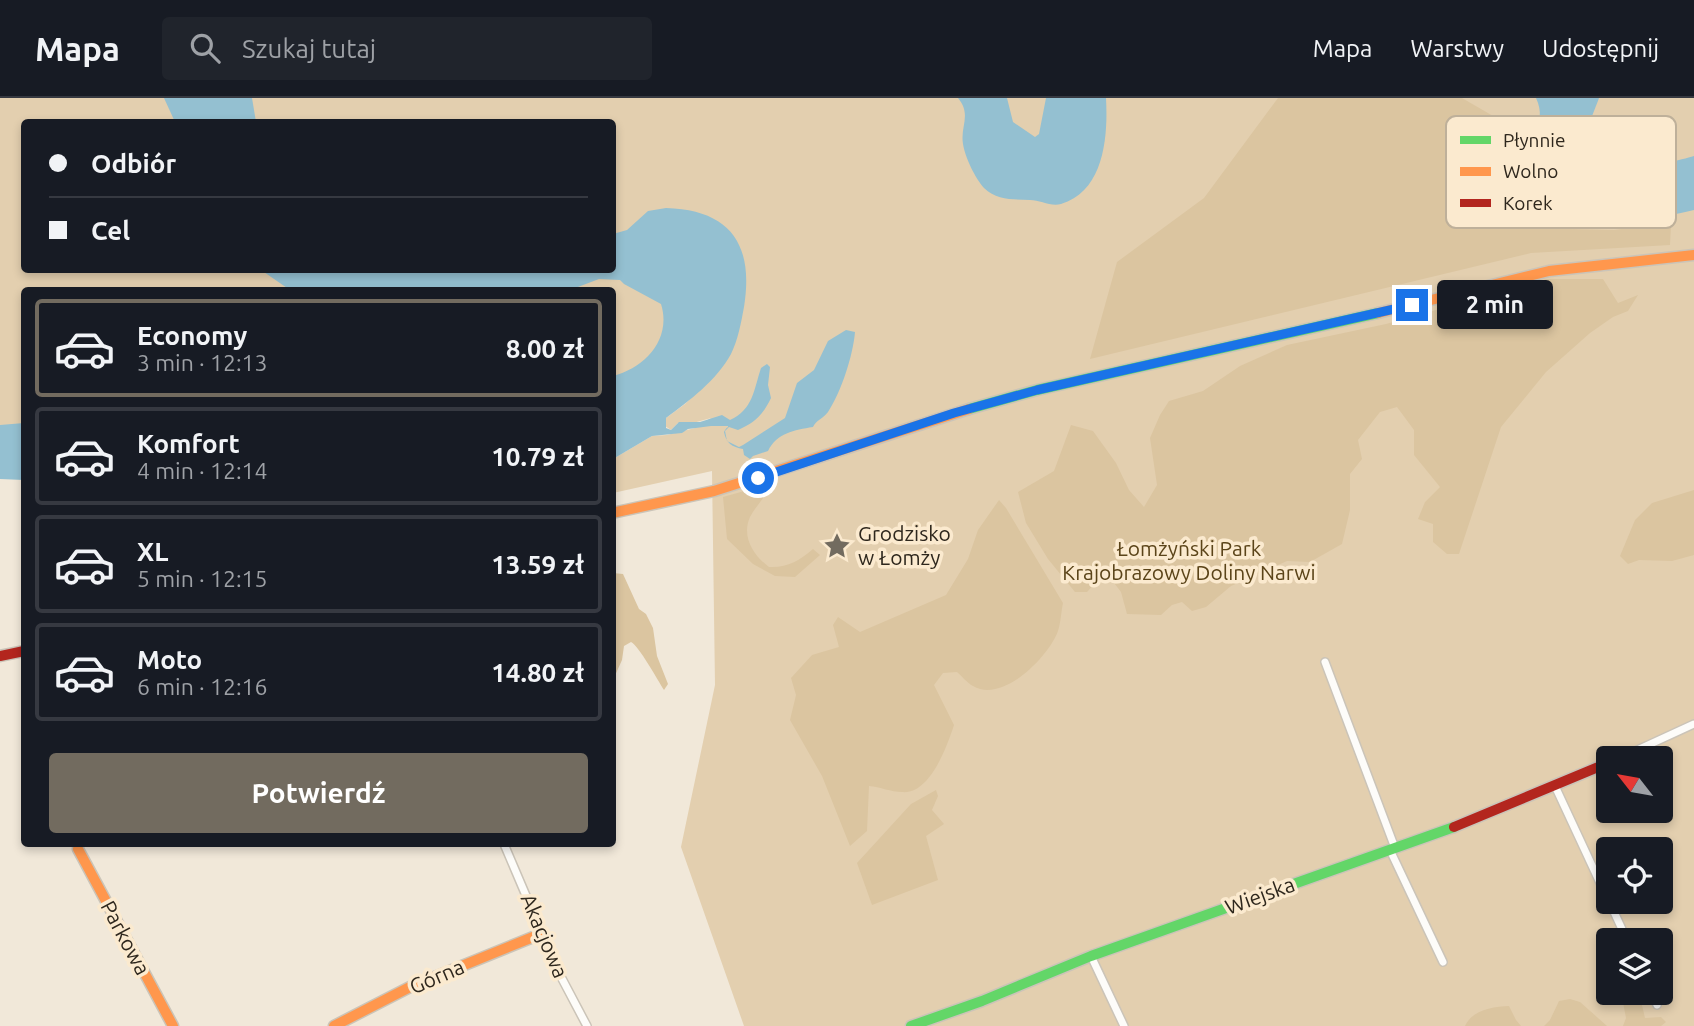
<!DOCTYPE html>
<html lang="pl">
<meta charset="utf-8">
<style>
:root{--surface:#171b24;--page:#20242c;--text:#f1f3f6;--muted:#9ea1a6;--line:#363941;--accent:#726b5f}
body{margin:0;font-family:Ubuntu,sans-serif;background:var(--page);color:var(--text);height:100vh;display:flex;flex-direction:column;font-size:26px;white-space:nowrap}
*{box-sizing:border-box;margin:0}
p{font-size:23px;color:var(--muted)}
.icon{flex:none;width:38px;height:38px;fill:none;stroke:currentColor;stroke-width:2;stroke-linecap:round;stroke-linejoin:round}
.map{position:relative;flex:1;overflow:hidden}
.sheet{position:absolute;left:21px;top:189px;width:595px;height:560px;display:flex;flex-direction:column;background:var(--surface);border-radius:7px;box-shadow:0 4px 10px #0003}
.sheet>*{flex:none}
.banner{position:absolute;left:21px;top:21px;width:595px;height:154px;border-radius:7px;box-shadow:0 4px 10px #0003;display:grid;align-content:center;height:154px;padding:0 28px;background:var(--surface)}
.needle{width:46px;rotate:301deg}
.tools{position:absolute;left:1596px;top:648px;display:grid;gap:14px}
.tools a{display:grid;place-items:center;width:77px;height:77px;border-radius:7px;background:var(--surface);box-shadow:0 4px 10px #0003;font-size:35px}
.end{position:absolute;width:32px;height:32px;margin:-16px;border:9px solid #1a73e8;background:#fff;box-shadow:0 0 0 4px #fff}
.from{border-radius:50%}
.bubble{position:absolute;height:49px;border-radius:7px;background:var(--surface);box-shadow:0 4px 10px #0003;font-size:23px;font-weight:700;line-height:49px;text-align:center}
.banner b{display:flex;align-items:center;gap:24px;height:66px;font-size:26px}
.banner b+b{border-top:2px solid var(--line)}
.banner i{width:18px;height:18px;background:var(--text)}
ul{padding:12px 0 0;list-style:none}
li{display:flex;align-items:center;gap:21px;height:98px;margin:0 14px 10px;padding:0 14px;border:4px solid var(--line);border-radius:7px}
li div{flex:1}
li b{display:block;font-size:26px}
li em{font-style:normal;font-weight:700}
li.current{border-color:var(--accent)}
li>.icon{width:63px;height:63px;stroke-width:1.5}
.cta{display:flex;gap:14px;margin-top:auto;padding:14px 28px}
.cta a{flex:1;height:80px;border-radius:7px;background:var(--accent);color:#fff;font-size:28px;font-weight:700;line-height:80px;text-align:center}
header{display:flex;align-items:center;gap:42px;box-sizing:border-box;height:98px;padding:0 35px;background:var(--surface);border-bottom:2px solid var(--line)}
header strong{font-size:33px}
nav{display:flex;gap:38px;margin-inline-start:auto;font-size:24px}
.search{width:490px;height:63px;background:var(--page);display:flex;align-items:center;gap:18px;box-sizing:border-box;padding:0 24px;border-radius:7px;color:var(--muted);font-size:26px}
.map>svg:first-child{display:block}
.green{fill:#e3cfaf;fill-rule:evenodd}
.forest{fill:#dbc5a0}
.water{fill:#94c0d1}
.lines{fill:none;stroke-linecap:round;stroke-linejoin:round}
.street-casing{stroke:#cbc4b8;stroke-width:10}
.fast-casing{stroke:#cbc4b8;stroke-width:13}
.slow-casing{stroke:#cbc4b8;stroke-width:13}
.jam-casing{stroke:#cbc4b8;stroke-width:13}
.street{stroke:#fdfcf9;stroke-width:7}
.fast{stroke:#63d668;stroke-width:10}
.slow{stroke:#ff974d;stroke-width:10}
.jam{stroke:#b3261e;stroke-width:10}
.route{stroke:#1a73e8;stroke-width:9}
.labels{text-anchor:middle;stroke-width:7;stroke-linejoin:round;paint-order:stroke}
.poi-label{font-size:21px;fill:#2e271d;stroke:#fbeacf;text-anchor:start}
.park-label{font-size:21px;fill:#5b4419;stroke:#fbeacf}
.street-label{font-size:21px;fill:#2e271d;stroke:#fbeacf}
.key{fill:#fbeacf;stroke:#beb09a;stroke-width:2}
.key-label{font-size:19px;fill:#2e271d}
</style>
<header>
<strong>Mapa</strong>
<div class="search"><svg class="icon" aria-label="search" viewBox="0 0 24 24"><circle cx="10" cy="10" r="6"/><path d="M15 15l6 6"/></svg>Szukaj tutaj</div>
<nav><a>Mapa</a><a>Warstwy</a><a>Udostępnij</a></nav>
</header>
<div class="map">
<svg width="1694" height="928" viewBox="0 0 1694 928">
<rect width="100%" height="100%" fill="#f1e8d9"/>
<path class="green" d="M0 0H1694V928H744L681 749 715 587 712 373 613 395V361L652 338 667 337 695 330 711 320 693 325H678L671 332 665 328 666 320 685 306 710 279 613 343 612 192H24V341L0 350ZM24 24H612V172H24ZM1608 660H1661V712H1608ZM1608 751H1661V803H1608ZM1608 842H1661V894H1608Z"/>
<g class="forest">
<path d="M1278 0H1462L1500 22 1519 49 1525 89 1548 117 1570 131 1614 132 1651 127H1671L1670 147 1531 155 1090 261 1117 164 1204 100Z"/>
<path d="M1547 181H1603L1618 205 1638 197 1628 213 1613 219 1590 235 1546 274 1501 329 1459 456H1447L1433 444V426L1418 421 1425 404 1440 389 1414 357V332L1397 309 1380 314 1358 342 1362 361 1350 376V412L1342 446 1310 464 1287 463 1231 488 1206 509 1192 513 1182 504 1172 507 1161 517 1127 516 1121 494 1111 481H1099L1087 494H1075L1048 461 1026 425 1018 394 1054 373 1071 327 1093 333 1116 365 1129 392 1144 409 1157 387 1150 340 1160 317 1169 303 1203 293 1240 268 1287 247 1386 226Z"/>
<path d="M769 390C764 401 755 409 750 419 741 439 754 458 769 469 787 470 799 463 813 451L820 457 795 479 775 478 753 466 727 441 723 399 748 392Z"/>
<path d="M1694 392V457L1672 463 1639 462 1628 466 1620 458 1635 422 1652 405Z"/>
<path d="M999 402 1006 410 1063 505C1061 514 1061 524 1058 533 1049 558 1003 606 973 588 967 585 962 578 957 574L943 575 934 587 954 627C947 648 930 697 902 694 891 694 880 689 869 688L867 733 850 748 822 678 790 622 796 597 791 580 812 557 839 549 833 527 838 519 860 534 946 497 968 461 978 432Z"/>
<path d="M613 475 623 476 639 511 646 516 653 530 657 558 668 586 664 592C657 581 639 548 631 544L624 548 622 562 613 582Z"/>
<path d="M936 692 938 698 932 712 944 726 926 738 938 782 872 807 857 765 911 706Z"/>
<path d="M1629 896 1641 903 1645 920 1661 919 1666 924 1661 928H1623L1626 920 1622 899Z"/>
<path d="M1570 901 1580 904 1607 928H1544L1550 922 1559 903Z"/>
<path d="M1509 908 1516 922 1521 928H1465C1473 911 1493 909 1509 908Z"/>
</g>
<g class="water">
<path d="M164 0H252L256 24H175Z"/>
<path d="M958 0H1007L1013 24 1035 39 1039 36 1046 0H1106C1108 37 1105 93 1061 106 1051 109 1040 102 1030 102 1014 101 997 103 984 90 975 80 965 59 963 46 960 28 972 17 958 0Z"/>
<path d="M1536 0H1599C1595 12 1581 41 1585 52 1595 81 1672 65 1694 58V112C1647 124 1571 130 1537 89 1531 81 1526 75 1526 65 1525 37 1549 28 1536 0Z"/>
<path d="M666 110C731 112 754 147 744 209 741 225 738 242 731 256 717 282 689 303 666 320V330L671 332 679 324H700L722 317 730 322C753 312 754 291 761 270L767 266 770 269 768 287 771 300C763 317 754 325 738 332L729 329 725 333 727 343 739 349 743 347 785 320 797 285 814 272 828 243 846 232 855 234C853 258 841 294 828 314 823 321 816 322 813 329 794 332 777 335 768 353L753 358 750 361 744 357 743 351C732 349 726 345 724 334 725 332 726 330 728 329V328H711L688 331 682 335 652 338 613 361V278C645 270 672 241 661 206L624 186 620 182 599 181 570 192H290L261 172H612L613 136 627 132 648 113Z"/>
<path d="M24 325V382L0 381V327Z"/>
</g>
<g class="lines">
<defs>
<g id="street">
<path d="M1325 564 1395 750"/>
<path d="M1620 660 1694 626"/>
<path d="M1555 688 1608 802"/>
<path d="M504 746 559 875 587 928"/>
<path d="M1390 752 1443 864"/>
<path d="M1609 803 1627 842"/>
<path d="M1091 858 1124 928"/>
<path d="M1652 894 1657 907"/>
</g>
<g id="fast">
<path d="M969 311 1037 292 1378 215"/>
<path d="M911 928 982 903 1091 858 1454 729"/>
</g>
<g id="slow">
<path d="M1378 215 1549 173 1694 157"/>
<path d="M612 415 714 393 969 311"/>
<path d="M78 751 173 928"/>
<path d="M334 928 410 889 543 835"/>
</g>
<g id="jam">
<path d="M0 558 24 553"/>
<path d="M1454 729 1608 665"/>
</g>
</defs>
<use href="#street" class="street-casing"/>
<use href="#fast" class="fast-casing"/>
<use href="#slow" class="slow-casing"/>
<use href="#jam" class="jam-casing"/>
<use href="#street" class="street"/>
<use href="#fast" class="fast"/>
<use href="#slow" class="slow"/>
<use href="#jam" class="jam"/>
</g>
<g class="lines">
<path class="route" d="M758 380 954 315 1037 292 1412 207"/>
</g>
<defs>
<symbol id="sight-bare" viewBox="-9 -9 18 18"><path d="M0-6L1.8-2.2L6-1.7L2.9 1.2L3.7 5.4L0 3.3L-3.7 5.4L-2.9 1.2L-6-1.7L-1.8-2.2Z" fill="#726b5f" stroke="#fbeacf" stroke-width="2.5" paint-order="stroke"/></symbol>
</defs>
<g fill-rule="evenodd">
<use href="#sight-bare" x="818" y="429" width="38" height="38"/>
</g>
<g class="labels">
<g class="poi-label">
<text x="858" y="443">Grodzisko<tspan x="858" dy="24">w Łomży</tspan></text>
</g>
<g class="park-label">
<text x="1189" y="458">Łomżyński Park<tspan x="1189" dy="24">Krajobrazowy Doliny Narwi</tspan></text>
</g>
<g class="street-label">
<text transform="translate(1260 798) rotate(-20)" y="7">Wiejska</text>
<text transform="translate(544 838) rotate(67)" y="7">Akacjowa</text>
<text transform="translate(125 840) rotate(62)" y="7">Parkowa</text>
<text transform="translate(437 879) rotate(-23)" y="7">Górna</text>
</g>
</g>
<rect x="1446" y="18" width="230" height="112" rx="10" class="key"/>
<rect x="1460" y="38" width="31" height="8" fill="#63d668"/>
<rect x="1460" y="69" width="31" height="9" fill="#ff974d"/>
<rect x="1460" y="101" width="31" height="8" fill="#b3261e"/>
<g class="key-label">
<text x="1503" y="49">Płynnie</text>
<text x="1503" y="80">Wolno</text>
<text x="1503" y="112">Korek</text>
</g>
</svg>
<div class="tools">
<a><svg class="needle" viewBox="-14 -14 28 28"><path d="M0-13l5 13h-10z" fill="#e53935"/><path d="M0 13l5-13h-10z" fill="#9ea1a6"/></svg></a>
<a><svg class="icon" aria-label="locate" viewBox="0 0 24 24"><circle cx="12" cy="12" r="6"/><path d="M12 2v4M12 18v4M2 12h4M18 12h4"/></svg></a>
<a><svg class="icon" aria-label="layers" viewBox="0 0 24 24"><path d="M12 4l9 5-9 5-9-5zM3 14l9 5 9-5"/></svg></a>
</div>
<i class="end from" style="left:758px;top:380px"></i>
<i class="end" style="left:1412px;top:207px"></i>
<div class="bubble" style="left:1437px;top:182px;width:116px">2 min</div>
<div class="banner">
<b><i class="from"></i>Odbiór</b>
<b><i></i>Cel</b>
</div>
<section class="sheet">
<ul>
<li class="current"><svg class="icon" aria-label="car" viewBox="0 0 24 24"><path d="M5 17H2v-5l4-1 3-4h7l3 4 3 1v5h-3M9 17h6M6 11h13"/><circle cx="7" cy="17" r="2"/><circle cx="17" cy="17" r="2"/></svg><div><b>Economy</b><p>3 min · 12:13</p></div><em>8.00 zł</em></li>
<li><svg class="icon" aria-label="car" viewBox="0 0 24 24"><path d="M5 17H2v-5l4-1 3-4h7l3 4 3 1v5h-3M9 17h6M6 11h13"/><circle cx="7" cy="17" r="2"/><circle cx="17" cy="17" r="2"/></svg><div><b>Komfort</b><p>4 min · 12:14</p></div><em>10.79 zł</em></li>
<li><svg class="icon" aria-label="car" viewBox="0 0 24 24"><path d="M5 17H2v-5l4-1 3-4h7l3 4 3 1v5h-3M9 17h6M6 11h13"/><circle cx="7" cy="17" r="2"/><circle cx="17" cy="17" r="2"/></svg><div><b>XL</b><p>5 min · 12:15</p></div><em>13.59 zł</em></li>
<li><svg class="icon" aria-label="car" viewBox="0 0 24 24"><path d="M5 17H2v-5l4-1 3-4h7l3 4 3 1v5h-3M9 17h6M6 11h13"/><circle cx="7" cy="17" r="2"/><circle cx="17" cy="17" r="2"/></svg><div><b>Moto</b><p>6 min · 12:16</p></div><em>14.80 zł</em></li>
</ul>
<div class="cta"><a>Potwierdź</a></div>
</section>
</div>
